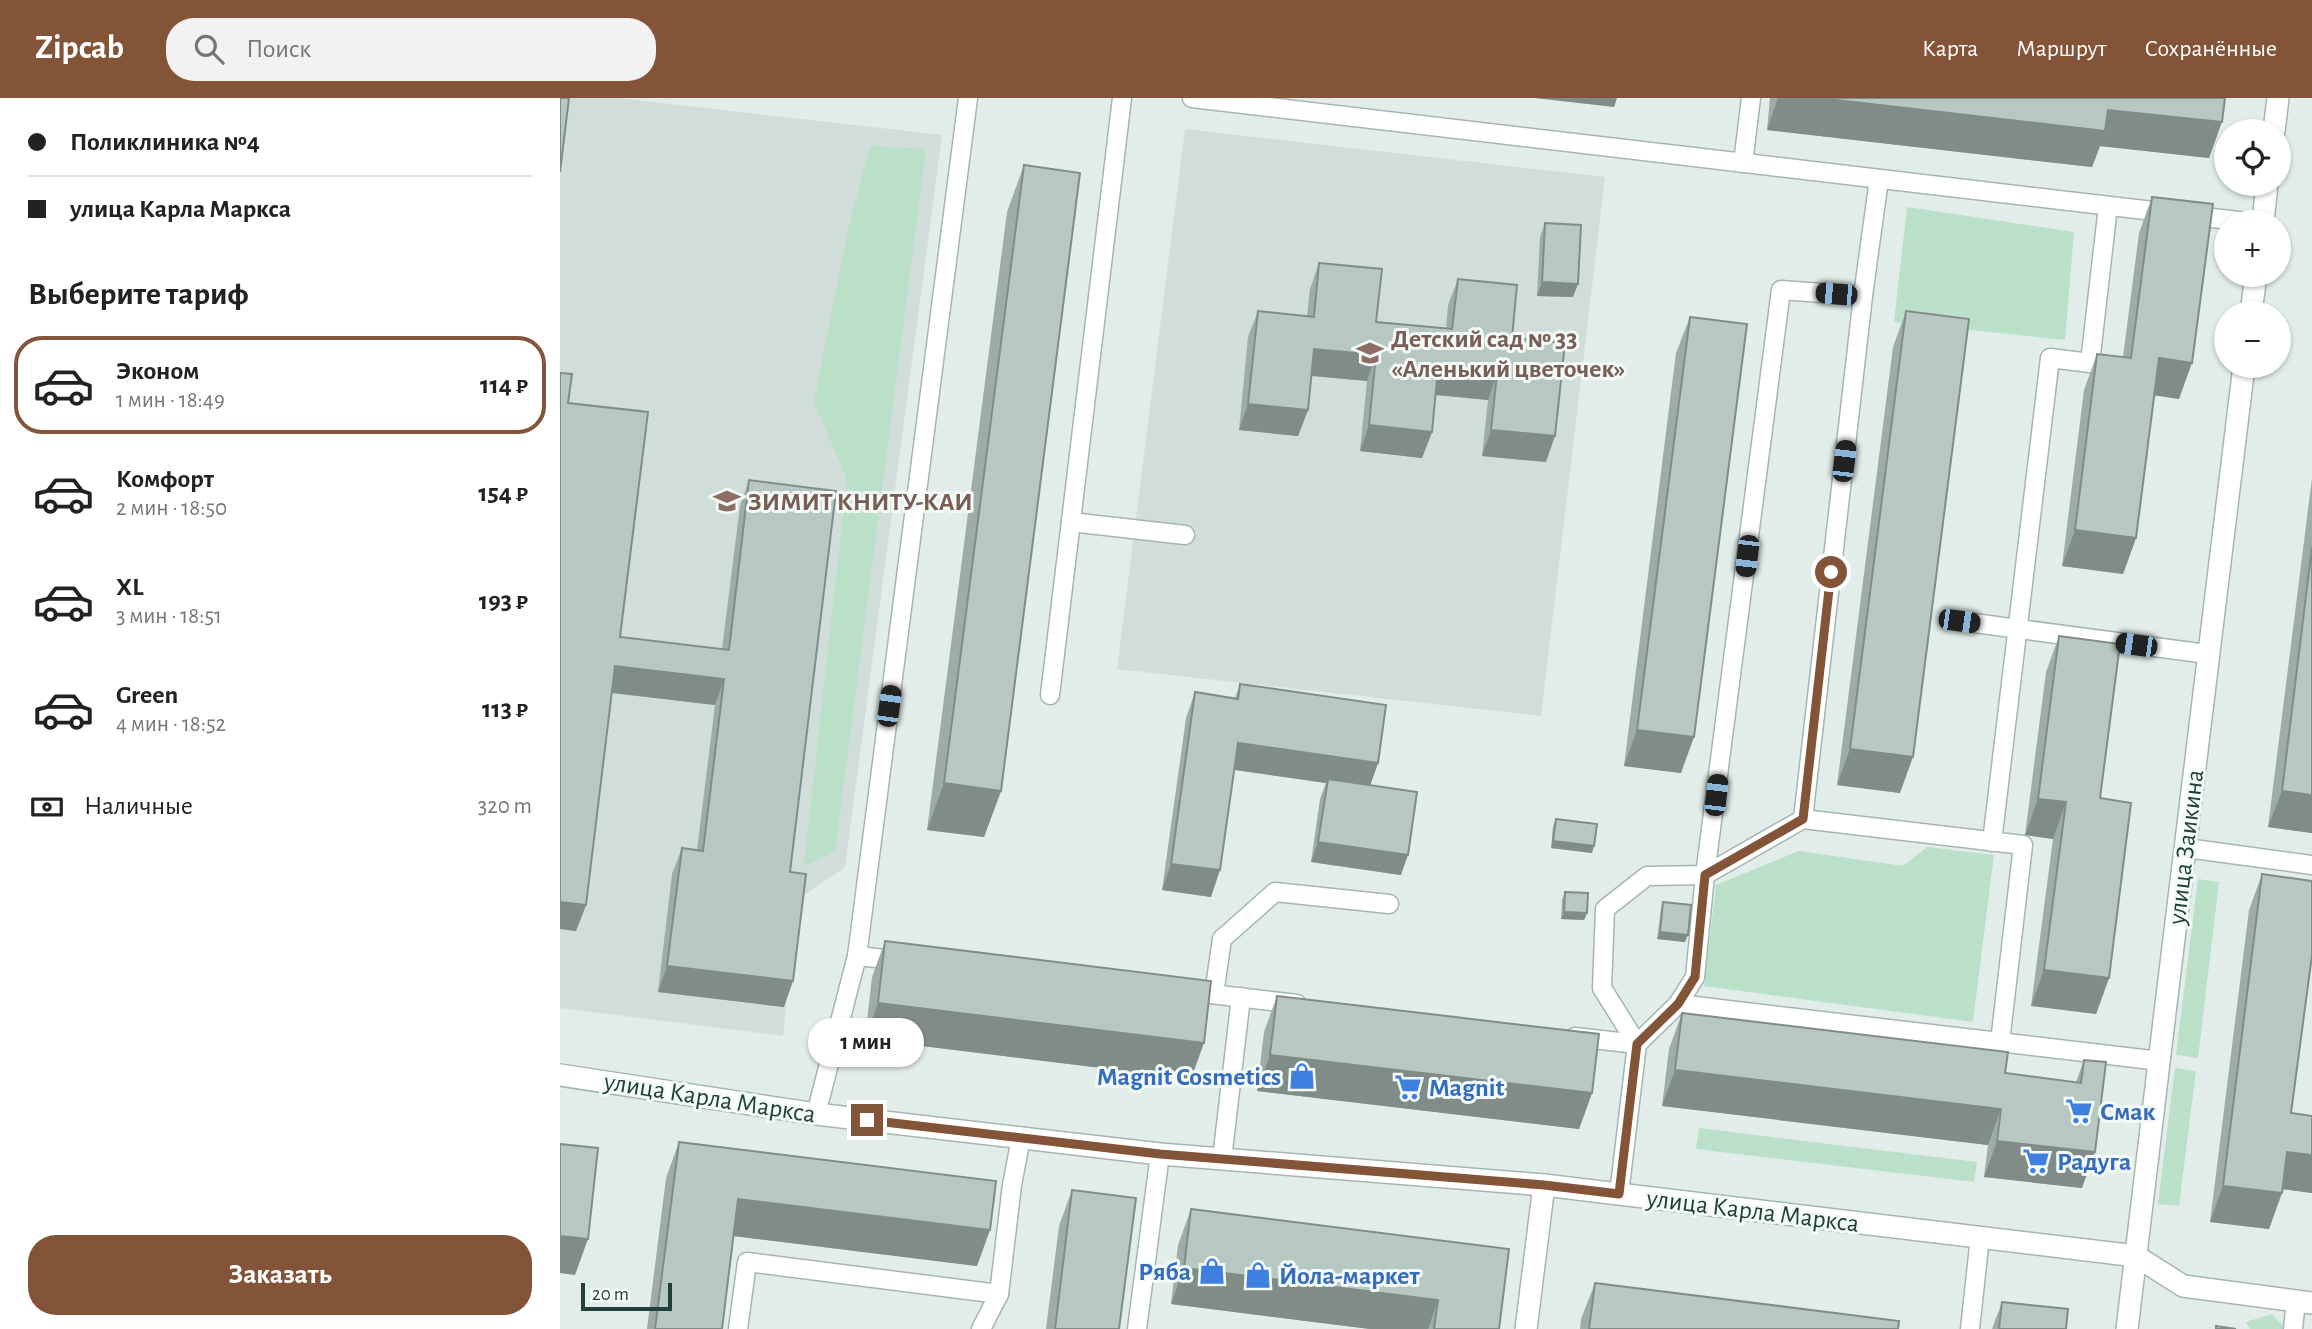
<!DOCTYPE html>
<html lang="ru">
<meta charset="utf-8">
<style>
:root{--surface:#fff;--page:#f2f2f2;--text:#222;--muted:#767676;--line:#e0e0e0;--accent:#845438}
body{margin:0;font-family:"Alegreya Sans",sans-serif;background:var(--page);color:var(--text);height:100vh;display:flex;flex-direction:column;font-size:26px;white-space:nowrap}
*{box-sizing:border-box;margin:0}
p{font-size:23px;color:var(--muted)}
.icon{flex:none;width:38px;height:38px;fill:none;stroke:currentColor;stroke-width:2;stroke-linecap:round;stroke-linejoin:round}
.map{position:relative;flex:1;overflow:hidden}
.side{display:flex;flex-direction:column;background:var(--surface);width:560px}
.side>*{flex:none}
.guide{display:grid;align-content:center;height:154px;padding:0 28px;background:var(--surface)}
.controls{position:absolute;left:1654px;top:21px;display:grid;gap:14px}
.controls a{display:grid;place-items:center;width:77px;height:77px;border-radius:50%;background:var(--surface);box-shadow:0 2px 5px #0004;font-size:35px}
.scale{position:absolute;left:21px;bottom:18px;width:91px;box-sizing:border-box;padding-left:7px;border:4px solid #21403b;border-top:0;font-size:19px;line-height:24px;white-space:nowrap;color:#21403b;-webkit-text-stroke:5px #f3faf7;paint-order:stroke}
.end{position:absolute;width:32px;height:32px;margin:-16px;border:9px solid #845438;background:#fff;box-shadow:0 0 0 4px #fff}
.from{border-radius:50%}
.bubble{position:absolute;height:49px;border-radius:24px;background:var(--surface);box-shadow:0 2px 5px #0004;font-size:23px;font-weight:600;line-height:49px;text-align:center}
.car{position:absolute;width:21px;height:42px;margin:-21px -10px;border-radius:9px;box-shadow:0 0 5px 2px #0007;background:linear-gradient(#222 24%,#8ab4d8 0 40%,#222 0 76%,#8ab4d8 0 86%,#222 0)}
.guide b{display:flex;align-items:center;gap:24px;height:66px;font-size:26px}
.guide b+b{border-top:2px solid var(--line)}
.guide i{width:18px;height:18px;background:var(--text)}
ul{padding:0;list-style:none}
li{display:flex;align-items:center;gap:21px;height:98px;margin:0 14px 10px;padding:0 14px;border:4px solid transparent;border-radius:28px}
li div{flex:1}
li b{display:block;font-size:26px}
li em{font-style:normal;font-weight:600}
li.selected{border-color:var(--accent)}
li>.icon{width:63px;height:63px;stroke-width:1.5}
h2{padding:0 28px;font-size:32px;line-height:84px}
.pay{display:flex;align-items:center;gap:18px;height:77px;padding:0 28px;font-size:26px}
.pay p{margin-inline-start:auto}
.button{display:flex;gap:14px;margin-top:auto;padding:14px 28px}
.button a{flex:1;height:80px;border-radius:28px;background:var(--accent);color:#fff;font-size:28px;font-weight:600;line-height:80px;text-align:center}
header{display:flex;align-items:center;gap:42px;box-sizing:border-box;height:98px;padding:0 35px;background:var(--accent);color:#fff}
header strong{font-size:33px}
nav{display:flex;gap:38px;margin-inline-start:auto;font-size:24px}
.search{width:490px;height:63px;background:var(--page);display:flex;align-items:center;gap:18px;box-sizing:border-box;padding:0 24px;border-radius:28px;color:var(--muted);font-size:26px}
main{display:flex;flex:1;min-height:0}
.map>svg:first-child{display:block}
.built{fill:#d0ddd9}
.green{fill:#bae0c9}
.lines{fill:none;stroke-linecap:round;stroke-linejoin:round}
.service-casing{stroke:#a4b6b2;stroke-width:21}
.minor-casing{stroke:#a4b6b2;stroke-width:24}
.tertiary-casing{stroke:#a4b6b2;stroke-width:24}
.service{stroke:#fff;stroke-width:18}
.minor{stroke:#fff;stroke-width:21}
.tertiary{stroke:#fff;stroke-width:21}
.wall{fill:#9daca8}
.shaded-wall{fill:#808c88}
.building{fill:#b7c8c3;stroke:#808c88;stroke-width:2}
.route{stroke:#845438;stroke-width:9}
.labels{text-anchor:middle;stroke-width:6;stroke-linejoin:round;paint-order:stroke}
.education-label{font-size:26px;font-weight:bold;fill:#785e54;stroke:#f3faf7;text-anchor:start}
.street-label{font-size:26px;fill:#21403b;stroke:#f3faf7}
.shop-label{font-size:26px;font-weight:bold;fill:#366cbe;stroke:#f3faf7;text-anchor:start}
</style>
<header>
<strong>Zipcab</strong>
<div class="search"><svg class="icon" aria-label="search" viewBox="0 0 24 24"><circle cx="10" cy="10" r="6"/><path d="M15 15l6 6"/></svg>Поиск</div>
<nav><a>Карта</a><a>Маршрут</a><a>Сохранённые</a></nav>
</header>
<main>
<section class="side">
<div class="guide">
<b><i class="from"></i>Поликлиника №4</b>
<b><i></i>улица Карла Маркса</b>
</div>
<h2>Выберите тариф</h2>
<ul>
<li class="selected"><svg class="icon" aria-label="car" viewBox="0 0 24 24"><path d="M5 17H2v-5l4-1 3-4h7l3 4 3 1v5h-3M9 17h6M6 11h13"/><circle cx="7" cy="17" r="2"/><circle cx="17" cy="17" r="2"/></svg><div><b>Эконом</b><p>1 мин · 18:49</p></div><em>114 ₽</em></li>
<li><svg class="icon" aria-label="car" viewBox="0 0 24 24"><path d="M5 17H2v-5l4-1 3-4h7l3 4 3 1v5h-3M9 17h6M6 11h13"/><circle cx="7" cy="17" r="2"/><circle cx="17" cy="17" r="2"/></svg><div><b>Комфорт</b><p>2 мин · 18:50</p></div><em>154 ₽</em></li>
<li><svg class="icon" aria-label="car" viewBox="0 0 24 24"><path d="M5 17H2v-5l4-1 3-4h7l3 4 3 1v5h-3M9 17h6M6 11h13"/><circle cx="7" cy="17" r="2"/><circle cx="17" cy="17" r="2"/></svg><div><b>XL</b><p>3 мин · 18:51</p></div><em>193 ₽</em></li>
<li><svg class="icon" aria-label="car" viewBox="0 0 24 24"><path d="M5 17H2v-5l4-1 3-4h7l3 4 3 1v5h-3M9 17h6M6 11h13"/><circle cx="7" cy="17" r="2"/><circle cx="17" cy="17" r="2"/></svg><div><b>Green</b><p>4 мин · 18:52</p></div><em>113 ₽</em></li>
</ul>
<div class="pay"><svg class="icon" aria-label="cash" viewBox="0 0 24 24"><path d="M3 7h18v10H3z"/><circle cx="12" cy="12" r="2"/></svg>Наличные<p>320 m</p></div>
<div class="button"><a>Заказать</a></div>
</section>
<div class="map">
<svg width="1752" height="1231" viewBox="0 0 1752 1231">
<rect width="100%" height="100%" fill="#e2edea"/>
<g class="built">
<path d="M0 0H58L382 37 285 769 237 802 223 938 0 910Z"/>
<path d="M625 31 1045 79 981 618 557 571Z"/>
</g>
<g class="green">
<path d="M310 48 366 51 275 753 244 768 287 382 254 304 289 128Z"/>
<path d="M1347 109 1514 134 1505 242 1334 224Z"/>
<path d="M1367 749 1434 757 1413 924 1144 888 1156 787 1239 753 1343 768Z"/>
<path d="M1638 781 1659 784 1638 960 1616 957Z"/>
<path d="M1615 970 1636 973 1619 1108 1598 1106Z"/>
<path d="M1139 1030 1417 1064 1414 1084 1136 1051Z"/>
<path d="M1712 1216 1726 1231H1690L1686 1224Z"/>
</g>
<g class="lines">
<defs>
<g id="service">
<path d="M632 0 1687 124"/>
<path d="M1183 65 1191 0"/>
<path d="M511 424 625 437"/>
<path d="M1399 523 1647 556"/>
<path d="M490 597 562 0"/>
<path d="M1243 721 1303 198 1319 81"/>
<path d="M1432 744 1490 260 1530 265 1548 108"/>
<path d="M1626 750 1752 767"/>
<path d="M297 858 344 863"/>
<path d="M625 893 737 906"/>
<path d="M654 896 662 841 715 794 829 806"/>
<path d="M1118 906 1600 963"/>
<path d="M1015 939 1077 946"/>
<path d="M1077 946 1118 906 1135 879 1145 777 1221 192 1303 198"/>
<path d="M256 1016 297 858 408 0"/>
<path d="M662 1061 681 899"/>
<path d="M1059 1096 1077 946 1042 890 1045 811 1087 778 1145 777 1243 721 1463 747 1440 944"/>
<path d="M178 1231 187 1164 439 1196 452 1087 461 1040"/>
<path d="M421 1231 439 1196"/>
<path d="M577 1231 600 1056"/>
<path d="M1410 1231 1420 1139"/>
<path d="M1733 1231 1736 1203"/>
</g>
<g id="minor">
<path d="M1576 1158 1623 1188 1752 1205"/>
<path d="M966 1231 984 1087"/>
</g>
<g id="tertiary">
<path d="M1714 33 1718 0"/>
<path d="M1703 124 1707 86"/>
<path d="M1691 215 1696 177"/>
<path d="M0 977 256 1016 600 1056 984 1087 1576 1158"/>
<path d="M1567 1231C1606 910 1643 589 1684 268"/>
</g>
</defs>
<use href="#service" class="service-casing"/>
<use href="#minor" class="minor-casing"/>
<use href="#tertiary" class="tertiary-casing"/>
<use href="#service" class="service"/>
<use href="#minor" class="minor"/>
<use href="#tertiary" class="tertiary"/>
</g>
<g class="wall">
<path d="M1210 0H1665L1649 60 1540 48 1532 69 1207 32Z"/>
<path d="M464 67 441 693 424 739 367 732 447 114Z"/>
<path d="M1592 99 1619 301 1594 297 1576 440 1563 476 1502 468 1524 292 1537 256 1563 259 1579 135Z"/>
<path d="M985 125 1013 199 977 198 980 139Z"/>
<path d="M759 165 816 224 886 231 888 207 898 181 952 240 986 364 922 358 928 302 875 297 872 334 862 360 800 353 807 283 751 278 748 312 738 338 679 332 688 239 698 213 747 218 750 191Z"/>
<path d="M1346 213 1340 695 1277 687 1333 249Z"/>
<path d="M1130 219 1121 675 1064 668 1116 255Z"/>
<path d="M0 275 8 305 60 539 162 551 180 408 189 382 230 774 224 909 98 894 112 776 122 750 137 752 155 607 51 595 26 807 16 833 0 831Z"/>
<path d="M1752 380V735L1708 729Z"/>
<path d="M1499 538 1540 700 1549 880 1536 916 1471 908 1493 741 1465 737 1486 574Z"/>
<path d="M680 586 818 665 810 687 841 777 751 764 760 701 766 685 674 672 651 799 602 792 626 620 635 594 675 600Z"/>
<path d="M996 721 1032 755 991 750 993 728Z"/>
<path d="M1702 776 1731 1015 1752 1018V1095L1722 1091 1709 1131 1650 1124 1689 812Z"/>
<path d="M1005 794 1027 815 1024 822 1001 821 1002 801Z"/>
<path d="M1103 804 1125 844 1097 841 1101 811Z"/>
<path d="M325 843 631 981 305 941 312 879Z"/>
<path d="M717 898 1032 995 1019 1031 697 993 704 934Z"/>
<path d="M1122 915 1445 975 1516 984 1524 962 1522 1090 1424 1079 1428 1047 1102 1008 1109 951Z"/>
<path d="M119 1044 417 1168 173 1138 162 1231H87L106 1080Z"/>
<path d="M512 1092 559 1231H486L499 1128Z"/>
<path d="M631 1111 949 1151 939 1231H810L611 1206 618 1147Z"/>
<path d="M1035 1185 1338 1231H1020L1021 1221Z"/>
<path d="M1442 1204 1506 1231H1432Z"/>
</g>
<g class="shaded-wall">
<path d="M974 0H1057L1054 9Z"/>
<path d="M1218 0H1259L1548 12 1662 24 1649 60 1540 48 1532 69 1207 32Z"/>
<path d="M982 184 1018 186 1013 199 977 198Z"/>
<path d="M754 251 816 257 807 283 744 277Z"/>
<path d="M1599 260 1632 265 1619 301 1586 296Z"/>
<path d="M878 270 937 276 928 302 868 296Z"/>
<path d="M688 306 748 312 738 338 679 332Z"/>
<path d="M809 327 872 334 862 360 800 353Z"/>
<path d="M931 332 995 338 986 364 922 358Z"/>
<path d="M1515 432 1576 440 1563 476 1502 468Z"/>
<path d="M55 568 164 581 155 607 45 594Z"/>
<path d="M1077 632 1134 639 1121 675 1064 668Z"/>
<path d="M678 645 818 665 809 691 768 681 766 685 669 671Z"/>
<path d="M1290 651 1353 659 1340 695 1277 687Z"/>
<path d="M384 685 441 693 424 739 367 732Z"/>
<path d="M1722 693 1752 697V735L1708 729Z"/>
<path d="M1478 701 1506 704 1493 741 1465 737Z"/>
<path d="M993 743 1034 748 1032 755 991 750Z"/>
<path d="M758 744 848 757 841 777 751 764Z"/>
<path d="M611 766 660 772 651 799 602 792Z"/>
<path d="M0 804 26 807 16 833 0 831Z"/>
<path d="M1004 814 1027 815 1024 822 1001 821Z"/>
<path d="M1100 834 1128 837 1125 844 1097 841Z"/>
<path d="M107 868 233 883 224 909 98 894Z"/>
<path d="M1484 872 1549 880 1536 916 1471 908Z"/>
<path d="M318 905 644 945 631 981 305 941Z"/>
<path d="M710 957 1032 995 1019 1031 697 993Z"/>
<path d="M1115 972 1441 1011 1428 1047 1102 1008Z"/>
<path d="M1437 1043 1535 1054 1522 1090 1424 1079Z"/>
<path d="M1727 1054 1752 1057V1095L1714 1090Z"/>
<path d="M1663 1088 1722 1095 1709 1131 1650 1124Z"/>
<path d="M178 1101 430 1132 417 1168 165 1137Z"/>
<path d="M0 1138 28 1141 15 1177 0 1175Z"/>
<path d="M624 1170 878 1202 868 1231H810L611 1206Z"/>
</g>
<g class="building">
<path d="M0 0H9L0 74Z"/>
<path d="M1259 0H1665L1662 24 1548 12 1545 33Z"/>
<path d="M464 67 520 75 441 693 384 685Z"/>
<path d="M1592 99 1653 106 1632 265 1599 260 1576 440 1515 432 1537 256 1571 260Z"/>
<path d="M985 125 1021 127 1018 186 982 184Z"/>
<path d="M759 165 822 171 816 224 892 231 898 181 957 187 952 240 1005 245 995 338 931 332 937 276 878 270 872 334 809 327 816 257 754 251 748 312 688 306 698 213 754 219Z"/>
<path d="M1346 213 1409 221 1353 659 1290 651Z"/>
<path d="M1130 219 1187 226 1134 639 1077 632Z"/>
<path d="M0 275 12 276 8 305 88 314 60 539 169 552 189 382 276 393 230 774 246 776 233 883 107 868 122 750 143 753 164 581 55 568 26 807 0 804Z"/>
<path d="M1752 449V697L1722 693Z"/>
<path d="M1499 538 1560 546 1540 700 1571 705 1549 880 1484 872 1506 704 1478 701Z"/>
<path d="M680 586 826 607 818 665 678 645 660 772 611 766 635 594 678 601Z"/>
<path d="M768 681 857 694 848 757 758 744Z"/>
<path d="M996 721 1037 726 1034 748 993 743Z"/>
<path d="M1702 776 1752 783V857L1731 1015 1752 1018V1057L1727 1054 1722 1095 1663 1088Z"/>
<path d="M1005 794 1028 795 1027 815 1004 814Z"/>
<path d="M1103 804 1131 807 1128 837 1100 834Z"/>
<path d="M325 843 651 883 644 945 318 905Z"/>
<path d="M717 898 1039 936 1032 995 710 957Z"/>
<path d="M1122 915 1448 954 1445 975 1521 985 1524 962 1546 964 1535 1054 1437 1043 1441 1011 1115 972Z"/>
<path d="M119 1044 436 1083 430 1132 178 1101 162 1231H95Z"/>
<path d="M0 1046 38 1050 28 1141 0 1138Z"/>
<path d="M512 1092 576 1100 559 1231H495Z"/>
<path d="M631 1111 949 1151 939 1231H874L878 1202 624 1170Z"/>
<path d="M1035 1185 1339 1223 1338 1231H1029Z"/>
<path d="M1442 1204 1508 1211 1506 1231H1439Z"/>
<path d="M1656 1228 1676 1231H1656Z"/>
</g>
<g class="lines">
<path class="route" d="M307 1022 600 1056 984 1087 1059 1096 1077 946 1118 906 1135 879 1145 777 1243 721 1271 474"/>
</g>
<defs>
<symbol id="school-bare" viewBox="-9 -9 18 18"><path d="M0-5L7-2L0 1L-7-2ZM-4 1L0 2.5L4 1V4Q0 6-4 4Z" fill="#8d6e63" stroke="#f3faf7" stroke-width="2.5" paint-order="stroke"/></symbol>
<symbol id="university-bare" viewBox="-9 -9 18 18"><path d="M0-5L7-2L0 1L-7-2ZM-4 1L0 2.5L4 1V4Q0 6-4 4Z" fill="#8d6e63" stroke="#f3faf7" stroke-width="2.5" paint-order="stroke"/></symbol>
<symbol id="shop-bare" viewBox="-9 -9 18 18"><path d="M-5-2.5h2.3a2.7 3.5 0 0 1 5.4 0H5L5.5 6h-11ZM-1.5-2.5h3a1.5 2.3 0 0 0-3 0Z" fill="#3f7fe0" stroke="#f3faf7" stroke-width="2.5" paint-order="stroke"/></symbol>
<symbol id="supermarket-bare" viewBox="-9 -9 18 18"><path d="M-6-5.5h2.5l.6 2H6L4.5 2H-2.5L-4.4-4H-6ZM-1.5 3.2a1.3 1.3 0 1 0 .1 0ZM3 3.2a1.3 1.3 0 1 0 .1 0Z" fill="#3f7fe0" stroke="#f3faf7" stroke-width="2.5" paint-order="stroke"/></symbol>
</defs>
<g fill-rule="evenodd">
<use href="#school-bare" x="791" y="236" width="38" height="38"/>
<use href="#university-bare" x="148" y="384" width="38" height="38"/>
<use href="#shop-bare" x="723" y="959" width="38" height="38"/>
<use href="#supermarket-bare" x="829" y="970" width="38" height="38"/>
<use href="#supermarket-bare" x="1500" y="994" width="38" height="38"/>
<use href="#supermarket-bare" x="1457" y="1044" width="38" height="38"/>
<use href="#shop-bare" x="633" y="1154" width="38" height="38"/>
<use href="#shop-bare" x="679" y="1158" width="38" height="38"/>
</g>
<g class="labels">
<g class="education-label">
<text x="831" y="249">Детский сад № 33<tspan x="831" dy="30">«Аленький цветочек»</tspan></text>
<text x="188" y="412">ЗИМИТ КНИТУ-КАИ</text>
</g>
<g class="street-label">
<text transform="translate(1625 749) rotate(-83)" y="9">улица Заикина</text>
<text transform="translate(150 999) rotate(9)" y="9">улица Карла Маркса</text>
<text transform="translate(1193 1112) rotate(7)" y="9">улица Карла Маркса</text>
</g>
<g class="shop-label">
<text x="721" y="987" text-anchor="end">Magnit Cosmetics</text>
<text x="869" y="998">Magnit</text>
<text x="1540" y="1022">Смак</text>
<text x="1497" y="1072">Радуга</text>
<text x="631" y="1182" text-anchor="end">Ряба</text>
<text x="719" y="1186">Йола-маркет</text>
</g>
</g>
</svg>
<div class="controls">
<a><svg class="icon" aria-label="locate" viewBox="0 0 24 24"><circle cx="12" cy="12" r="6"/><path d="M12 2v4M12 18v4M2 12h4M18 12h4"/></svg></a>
<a>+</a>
<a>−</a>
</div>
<div class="scale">20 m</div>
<i class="end from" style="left:1271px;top:474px"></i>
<i class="end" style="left:307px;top:1022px"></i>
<div class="bubble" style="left:248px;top:920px;width:116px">1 мин</div>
<i class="car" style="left:1276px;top:196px;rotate:275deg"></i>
<i class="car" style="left:1284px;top:363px;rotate:7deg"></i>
<i class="car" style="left:1187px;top:458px;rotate:187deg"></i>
<i class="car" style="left:1399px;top:523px;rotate:98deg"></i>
<i class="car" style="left:1576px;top:547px;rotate:278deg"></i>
<i class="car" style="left:329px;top:608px;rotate:8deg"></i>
<i class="car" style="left:1156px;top:697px;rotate:7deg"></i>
</div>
</main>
